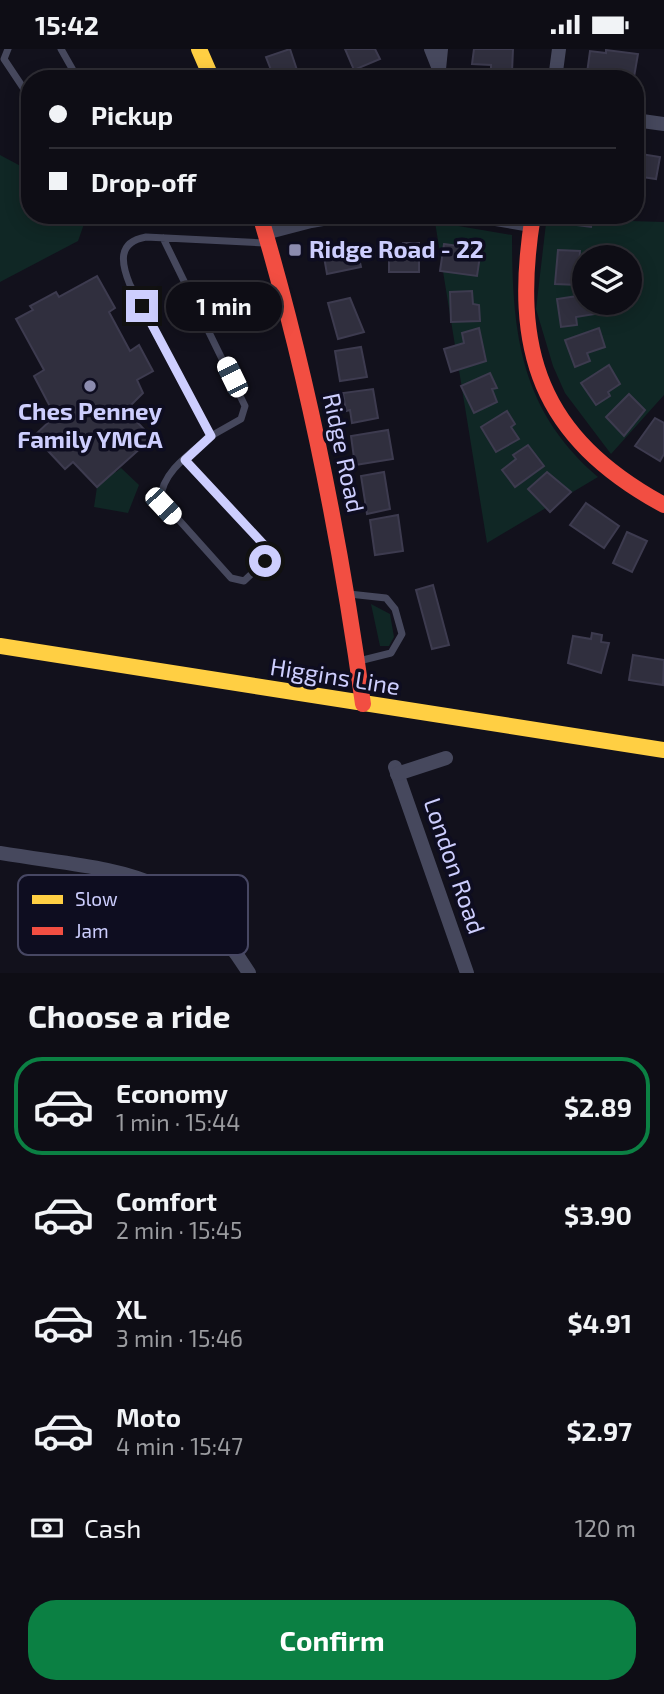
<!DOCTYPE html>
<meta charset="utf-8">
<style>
:root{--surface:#0e0d15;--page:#17161e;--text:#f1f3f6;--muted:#9b9ca0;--line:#2e2d34;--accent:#0b8043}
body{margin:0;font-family:"Exo 2",sans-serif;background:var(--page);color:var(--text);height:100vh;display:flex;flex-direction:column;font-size:26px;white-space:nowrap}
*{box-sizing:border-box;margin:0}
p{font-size:23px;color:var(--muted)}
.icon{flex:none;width:38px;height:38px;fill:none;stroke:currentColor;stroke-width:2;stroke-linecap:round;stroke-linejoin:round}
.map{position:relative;height:924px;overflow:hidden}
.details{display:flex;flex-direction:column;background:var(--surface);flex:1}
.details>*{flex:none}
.guide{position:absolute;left:21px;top:21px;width:623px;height:154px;border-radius:28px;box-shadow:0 4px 18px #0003,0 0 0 2px var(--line);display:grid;align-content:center;height:154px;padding:0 28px;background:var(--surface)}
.fabs{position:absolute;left:572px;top:196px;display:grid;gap:14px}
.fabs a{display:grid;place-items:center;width:70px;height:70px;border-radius:50%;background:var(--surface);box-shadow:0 4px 18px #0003,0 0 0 2px var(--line);font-size:35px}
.end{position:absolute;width:32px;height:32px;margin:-16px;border:9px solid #cdcefe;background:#111;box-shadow:0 0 0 4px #111}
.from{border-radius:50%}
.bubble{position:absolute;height:49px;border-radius:24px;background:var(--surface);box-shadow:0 4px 18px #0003,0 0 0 2px var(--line);font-size:23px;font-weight:700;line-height:49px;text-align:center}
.car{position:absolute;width:21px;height:42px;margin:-21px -10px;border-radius:9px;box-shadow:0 0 5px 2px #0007;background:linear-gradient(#fff 24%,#345 0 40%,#fff 0 76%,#345 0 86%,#fff 0)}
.guide b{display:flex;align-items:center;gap:24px;height:66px;font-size:26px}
.guide b+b{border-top:2px solid var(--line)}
.guide i{width:18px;height:18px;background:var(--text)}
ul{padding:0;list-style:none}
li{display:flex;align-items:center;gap:21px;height:98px;margin:0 14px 10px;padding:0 14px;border:4px solid transparent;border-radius:28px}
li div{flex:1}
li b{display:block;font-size:26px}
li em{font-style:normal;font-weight:700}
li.active{border-color:var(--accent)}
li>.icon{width:63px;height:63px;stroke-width:1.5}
h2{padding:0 28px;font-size:32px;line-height:84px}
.pay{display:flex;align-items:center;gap:18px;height:77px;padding:0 28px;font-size:26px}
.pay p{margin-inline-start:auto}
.button{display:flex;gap:14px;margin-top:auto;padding:14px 28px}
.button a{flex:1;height:80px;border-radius:28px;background:var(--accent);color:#fff;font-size:28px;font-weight:700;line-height:80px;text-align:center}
.status{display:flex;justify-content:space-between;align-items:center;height:49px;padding:0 35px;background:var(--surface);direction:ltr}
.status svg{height:19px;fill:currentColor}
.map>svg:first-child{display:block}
.green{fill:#102725;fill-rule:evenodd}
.building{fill:#302f3e;stroke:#3d3b4f;stroke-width:2}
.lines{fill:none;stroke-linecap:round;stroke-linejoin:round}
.lane{stroke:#46485d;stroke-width:7}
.street{stroke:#46485d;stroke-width:14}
.slow{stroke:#ffcf43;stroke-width:16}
.jam{stroke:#f24e42;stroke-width:16}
.route{stroke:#cdcefe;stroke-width:9}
.poi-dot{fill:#8c8caf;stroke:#0e0d20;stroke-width:2.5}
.labels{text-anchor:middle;stroke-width:7;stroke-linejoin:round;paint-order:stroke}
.poi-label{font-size:24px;font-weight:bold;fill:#cdcefe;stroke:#0e0d20;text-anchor:start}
.street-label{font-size:24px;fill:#cdcefe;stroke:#0e0d20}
.key{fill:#0e0d20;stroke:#474763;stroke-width:2}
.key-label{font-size:19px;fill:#cdcefe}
</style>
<div class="status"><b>15:42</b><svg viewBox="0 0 49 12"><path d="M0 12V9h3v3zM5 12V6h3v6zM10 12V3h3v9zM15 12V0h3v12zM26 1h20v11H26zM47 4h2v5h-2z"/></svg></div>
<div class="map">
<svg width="664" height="924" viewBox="0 0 664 924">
<rect width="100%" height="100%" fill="#12111c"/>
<g class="green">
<path d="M0 106 30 122V166H84V175L78 192 0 233Z"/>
<path d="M547 166H631V172L664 173V346L611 405 565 344 553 317 536 260ZM584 208H630V254H584Z"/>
<path d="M435 173 512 186C512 284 520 361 598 428L487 494Z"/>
<path d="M121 419 139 436 128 464 94 458 97 438 114 421 116 423Z"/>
<path d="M371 555 390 565 394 588 389 597H380Z"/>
</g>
<g class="building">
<path d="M290 0 298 24 295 25 297 30H262L260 24 271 21 266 8Z"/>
<path d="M345 0H375L380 10 354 21Z"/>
<path d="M474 0H513L512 23 491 22V16L472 15Z"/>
<path d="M606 1 638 5 634 28 587 24 590 2 606 4Z"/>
<path d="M635 104 660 108 656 130 635 127Z"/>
<path d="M569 166H593L591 178 568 175Z"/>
<path d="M403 194H419V223H389V201H403Z"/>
<path d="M444 195 481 200 477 227 440 222Z"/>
<path d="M356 196 361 218 327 225 323 202Z"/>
<path d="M558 201 580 202 578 236 555 235Z"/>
<path d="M97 227 115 259 109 263 130 302 139 296 153 322 137 331 143 344 126 361 152 389 97 438 73 413 65 420 34 387 55 367 34 327 44 321 16 270 33 261 30 257 56 243 59 248Z"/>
<path d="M472 242 473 255 479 256 480 272 451 273 450 243Z"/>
<path d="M584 246V254H594L595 265 576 268 577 276 561 278 557 250Z"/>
<path d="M350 249 364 283 338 290 328 254Z"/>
<path d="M479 279 486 312 451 323 444 300 464 294 462 284Z"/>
<path d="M599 279 605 298 587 304 590 312 575 318 565 291Z"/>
<path d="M361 298 367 328 340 332 335 302Z"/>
<path d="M609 316 620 335 608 343 610 347 596 356 581 334Z"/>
<path d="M490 324 497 339 492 340 497 353 474 364 461 337Z"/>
<path d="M373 340 378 369 352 374 350 361 346 362 343 344Z"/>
<path d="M629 345 645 361 624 387 606 368Z"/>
<path d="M507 362 515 375 511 378 519 390 496 403 481 378Z"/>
<path d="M655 369 664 374V405L660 412 635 397Z"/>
<path d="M388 381 393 410 355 416 351 387Z"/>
<path d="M528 396 544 417 515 438 502 421 516 410 513 406Z"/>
<path d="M384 423 390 460 367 465 361 427Z"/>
<path d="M547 423 571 443 550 463 528 440Z"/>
<path d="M586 454 619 477 604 499 570 476Z"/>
<path d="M398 466 403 502 375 506 370 471Z"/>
<path d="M627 483 647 492 632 523 613 514Z"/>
<path d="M433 536 449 596 432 600 416 541Z"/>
<path d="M592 584 602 586 601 593 609 594 601 624 568 614 573 587 591 590Z"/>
<path d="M633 606 664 611 663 636 629 631Z"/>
</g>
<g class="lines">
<g class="lane">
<path d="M8 0 4 10 30 49"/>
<path d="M61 0 78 30"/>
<path d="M163 189 245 357 241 370 211 387 130 236C121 214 117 193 146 188L264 194"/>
<path d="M185 411 266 498 265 512 244 532 231 529 161 451C160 424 192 403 211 387"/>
<path d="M349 545 386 549 395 560 402 585 391 604 359 612"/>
</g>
<g class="street">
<path d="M431 0 439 20 441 0"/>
<path d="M555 30 559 0"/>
<path d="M635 71 664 75"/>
<path d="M472 166 531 176"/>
<path d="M265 184 311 172 346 166"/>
<path d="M395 718 467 924"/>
<path d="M397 725 446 709"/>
<path d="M0 804C114 823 182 816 249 924"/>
</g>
<g class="slow">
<path d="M199 0 212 30"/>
<path d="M0 597 664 701"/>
</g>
<g class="jam">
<path d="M260 166C308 327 340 489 363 655"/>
<path d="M533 166C511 301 539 388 664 456"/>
</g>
</g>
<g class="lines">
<path class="route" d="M142 257 211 387 185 411 266 498 265 512"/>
</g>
<g class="poi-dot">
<rect x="288" y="194" width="14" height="14" rx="3.5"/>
<circle cx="90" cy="337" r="7"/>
</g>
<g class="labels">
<g class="poi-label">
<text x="309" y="209">Ridge Road - 22</text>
<text x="90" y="371" text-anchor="middle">Ches Penney<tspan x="90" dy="28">Family YMCA</tspan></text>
</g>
<g class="street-label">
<text transform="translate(343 404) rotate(78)" y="8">Ridge Road</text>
<text transform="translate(335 628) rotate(9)" y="8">Higgins Line</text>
<text transform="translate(454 817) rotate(71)" y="8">London Road</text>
</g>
</g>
<rect x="18" y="826" width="230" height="80" rx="10" class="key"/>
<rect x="32" y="846" width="31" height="9" fill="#ffcf43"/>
<rect x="32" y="878" width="31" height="8" fill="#f24e42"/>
<g class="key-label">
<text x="75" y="857">Slow</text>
<text x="75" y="889">Jam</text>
</g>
</svg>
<div class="fabs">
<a><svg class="icon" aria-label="layers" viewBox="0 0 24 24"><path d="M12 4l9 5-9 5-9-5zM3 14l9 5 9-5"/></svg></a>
</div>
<i class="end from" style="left:265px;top:512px"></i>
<i class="end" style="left:142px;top:257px"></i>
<div class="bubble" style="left:166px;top:233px;width:116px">1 min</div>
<i class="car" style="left:232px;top:328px;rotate:334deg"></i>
<i class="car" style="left:163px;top:457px;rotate:137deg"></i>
<div class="guide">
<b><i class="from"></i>Pickup</b>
<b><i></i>Drop-off</b>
</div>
</div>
<section class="details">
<h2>Choose a ride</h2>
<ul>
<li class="active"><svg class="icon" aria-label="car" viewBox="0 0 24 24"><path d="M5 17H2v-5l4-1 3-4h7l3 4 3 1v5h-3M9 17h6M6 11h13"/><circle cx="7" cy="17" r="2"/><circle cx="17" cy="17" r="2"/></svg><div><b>Economy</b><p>1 min · 15:44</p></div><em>$2.89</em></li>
<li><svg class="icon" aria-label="car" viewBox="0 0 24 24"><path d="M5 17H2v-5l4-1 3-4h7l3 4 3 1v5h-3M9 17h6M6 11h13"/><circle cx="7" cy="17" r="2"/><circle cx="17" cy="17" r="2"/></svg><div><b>Comfort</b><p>2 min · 15:45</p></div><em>$3.90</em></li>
<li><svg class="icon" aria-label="car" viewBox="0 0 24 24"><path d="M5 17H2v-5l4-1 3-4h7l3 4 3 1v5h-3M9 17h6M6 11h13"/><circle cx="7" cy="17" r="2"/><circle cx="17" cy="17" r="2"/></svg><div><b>XL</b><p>3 min · 15:46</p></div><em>$4.91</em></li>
<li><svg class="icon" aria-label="car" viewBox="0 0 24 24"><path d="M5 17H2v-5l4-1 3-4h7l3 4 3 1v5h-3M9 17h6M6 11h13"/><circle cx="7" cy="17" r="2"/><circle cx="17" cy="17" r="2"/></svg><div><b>Moto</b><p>4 min · 15:47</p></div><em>$2.97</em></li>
</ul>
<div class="pay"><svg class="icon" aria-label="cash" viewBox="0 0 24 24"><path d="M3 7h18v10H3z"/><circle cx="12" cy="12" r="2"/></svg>Cash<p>120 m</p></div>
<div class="button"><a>Confirm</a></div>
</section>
